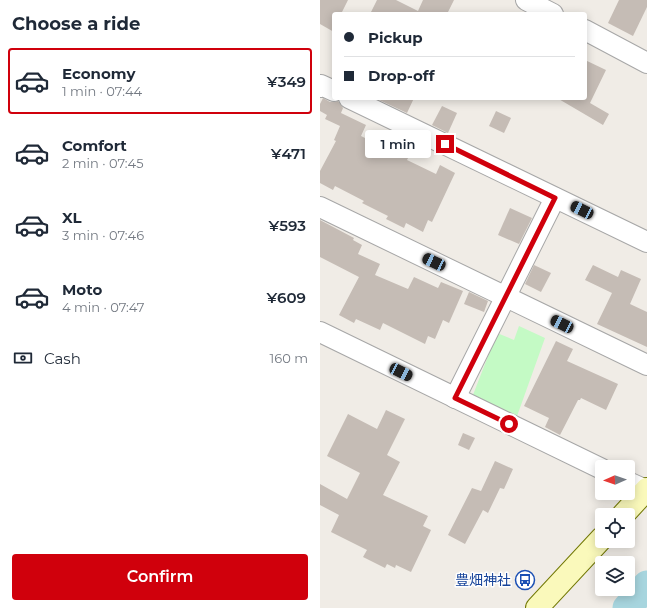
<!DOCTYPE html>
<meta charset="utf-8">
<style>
:root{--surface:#fff;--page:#f6f6f7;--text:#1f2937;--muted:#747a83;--line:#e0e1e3;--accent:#d0000c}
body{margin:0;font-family:Montserrat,"Noto Sans JP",sans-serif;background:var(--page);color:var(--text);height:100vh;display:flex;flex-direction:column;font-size:15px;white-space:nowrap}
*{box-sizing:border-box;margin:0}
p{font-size:13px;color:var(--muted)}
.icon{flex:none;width:22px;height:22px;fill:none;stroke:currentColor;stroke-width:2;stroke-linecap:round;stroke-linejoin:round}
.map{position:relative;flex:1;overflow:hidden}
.panel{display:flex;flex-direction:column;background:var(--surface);width:320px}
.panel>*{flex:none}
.hud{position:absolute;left:12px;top:12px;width:255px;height:88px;border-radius:4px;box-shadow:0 2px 10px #0003;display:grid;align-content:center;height:88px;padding:0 12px;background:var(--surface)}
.needle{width:26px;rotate:268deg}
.controls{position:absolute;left:275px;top:460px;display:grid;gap:8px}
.controls a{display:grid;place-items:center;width:40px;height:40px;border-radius:4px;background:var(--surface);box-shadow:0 2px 10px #0003;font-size:20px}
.end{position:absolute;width:18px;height:18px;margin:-9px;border:5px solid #d0000c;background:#fff;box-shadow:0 0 0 2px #fff}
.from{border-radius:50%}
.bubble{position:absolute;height:28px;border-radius:4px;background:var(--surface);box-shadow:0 2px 10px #0003;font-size:13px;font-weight:600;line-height:28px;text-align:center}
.car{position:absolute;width:12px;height:24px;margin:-12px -6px;border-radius:5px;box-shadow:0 0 3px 1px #0007;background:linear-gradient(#222 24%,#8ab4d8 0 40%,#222 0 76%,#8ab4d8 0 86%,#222 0)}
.hud b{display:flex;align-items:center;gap:14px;height:38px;font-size:15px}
.hud b+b{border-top:1px solid var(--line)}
.hud i{width:10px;height:10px;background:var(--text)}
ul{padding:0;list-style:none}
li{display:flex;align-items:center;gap:12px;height:66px;margin:0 8px 6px;padding:0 4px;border:2px solid transparent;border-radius:4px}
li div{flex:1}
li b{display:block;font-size:15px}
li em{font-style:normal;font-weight:600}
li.active{border-color:var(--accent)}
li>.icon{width:36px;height:36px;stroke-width:1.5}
h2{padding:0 12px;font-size:18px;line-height:48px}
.pay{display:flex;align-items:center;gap:10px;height:44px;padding:0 12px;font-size:15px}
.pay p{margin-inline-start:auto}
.primary-button{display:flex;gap:8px;margin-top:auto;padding:8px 12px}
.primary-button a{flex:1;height:46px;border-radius:4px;background:var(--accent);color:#fff;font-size:16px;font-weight:600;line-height:46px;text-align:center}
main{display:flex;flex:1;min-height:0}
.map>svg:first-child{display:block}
.park{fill:#c4fac5}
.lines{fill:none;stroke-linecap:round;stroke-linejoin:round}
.river{stroke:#a7d5de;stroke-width:29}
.building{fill:#c5bcb5}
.street-casing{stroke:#a7a7a7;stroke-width:22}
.secondary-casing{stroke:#737905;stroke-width:24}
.street{stroke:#fff;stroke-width:20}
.secondary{stroke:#faf9bb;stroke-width:22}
.route{stroke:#d0000c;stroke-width:5}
.labels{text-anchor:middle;stroke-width:3;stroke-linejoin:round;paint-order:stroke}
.transit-label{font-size:14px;fill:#164399;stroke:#fff;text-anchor:end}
</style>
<main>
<section class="panel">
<h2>Choose a ride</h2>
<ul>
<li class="active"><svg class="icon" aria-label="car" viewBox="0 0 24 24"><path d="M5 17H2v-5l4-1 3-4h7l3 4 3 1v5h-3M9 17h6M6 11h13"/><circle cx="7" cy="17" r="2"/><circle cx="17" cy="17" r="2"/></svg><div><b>Economy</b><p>1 min · 07:44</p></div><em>¥349</em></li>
<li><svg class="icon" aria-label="car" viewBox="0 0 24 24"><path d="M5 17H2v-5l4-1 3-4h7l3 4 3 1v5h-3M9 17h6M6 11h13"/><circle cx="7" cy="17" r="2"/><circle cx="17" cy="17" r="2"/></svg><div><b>Comfort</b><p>2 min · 07:45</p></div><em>¥471</em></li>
<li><svg class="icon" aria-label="car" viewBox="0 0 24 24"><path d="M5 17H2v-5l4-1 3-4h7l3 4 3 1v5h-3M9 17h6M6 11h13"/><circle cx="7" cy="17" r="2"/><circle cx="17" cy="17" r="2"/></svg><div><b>XL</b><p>3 min · 07:46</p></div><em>¥593</em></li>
<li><svg class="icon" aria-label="car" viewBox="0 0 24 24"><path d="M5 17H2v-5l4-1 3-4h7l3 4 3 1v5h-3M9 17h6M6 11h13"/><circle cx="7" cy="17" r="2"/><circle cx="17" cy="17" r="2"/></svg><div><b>Moto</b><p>4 min · 07:47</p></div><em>¥609</em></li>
</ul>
<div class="pay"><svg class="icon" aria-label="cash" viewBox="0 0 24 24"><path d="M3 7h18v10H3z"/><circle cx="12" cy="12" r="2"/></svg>Cash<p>160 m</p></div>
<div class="primary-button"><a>Confirm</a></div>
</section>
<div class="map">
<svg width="327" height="608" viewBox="0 0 327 608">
<rect width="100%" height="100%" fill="#f0ece6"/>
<path class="park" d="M199 326 225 338 196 419 151 400 177 333 194 340Z"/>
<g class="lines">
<path class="river" d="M307 608 327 585"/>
</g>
<g class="building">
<path d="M0 0H28L21 14H14V32L0 24Z"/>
<path d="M57 0H76L98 11 103 0H134L127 14H50Z"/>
<path d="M299 0H327V7L313 36 288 23Z"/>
<path d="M265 60 286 70 270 103 289 114 283 125 237 98H265Z"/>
<path d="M3 98 10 102H15L18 101 23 108 21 113 46 125 41 136 37 134 69 150 73 142 92 150 87 160 116 174 120 165 135 173 112 222 108 220 103 232 86 223 84 228 66 219 68 216 42 203 44 201 15 186 13 190 0 183V171L16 141 14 140 20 126 5 119 7 115 0 111V104Z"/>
<path d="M55 98H94L87 113Z"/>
<path d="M122 106 137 113 128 133 112 125Z"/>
<path d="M176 111 191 118 184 133 169 126Z"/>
<path d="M190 208 212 218 199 244 178 235Z"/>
<path d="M0 220 34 238 33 240 42 245 38 254 60 264 55 275 88 289 94 277 118 288 121 282 143 291 129 323 123 320 115 339 108 336 105 344 63 323 60 330 36 319 34 323 19 315 39 277 0 257Z"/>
<path d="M214 265 231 273 221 292 205 284Z"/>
<path d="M273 265 298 277 301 270 321 279 310 304 327 312V347L277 324 292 293 265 280Z"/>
<path d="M149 292 168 301 164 312 144 304Z"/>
<path d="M236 341 253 349 247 361 298 384 286 410 261 398 260 400H258L240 435 225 427 229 418 204 406Z"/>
<path d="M66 410 85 419 67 455 80 462 63 495 108 516 103 526 111 530 91 572 76 565 75 568 67 564 65 568 43 557 47 550 11 532 19 515 0 505V484L27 499 40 473 7 456 28 414 57 429Z"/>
<path d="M143 433 155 438 149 450 138 445Z"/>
<path d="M175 461 193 469 184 489 180 488 168 513 163 510 145 544 128 535 152 488 161 491Z"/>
</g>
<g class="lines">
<defs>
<g id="street">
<path d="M206 0 233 14"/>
<path d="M265 30 327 63"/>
<path d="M0 87 1 85 14 91"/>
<path d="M29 98 327 242"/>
<path d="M0 207 327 365"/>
<path d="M0 332 282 469"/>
<path d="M135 398 235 198"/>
<path d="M308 482 326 490"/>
</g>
<g id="secondary">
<path d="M303 515 327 489"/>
<path d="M217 608 282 538"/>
</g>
</defs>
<use href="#street" class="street-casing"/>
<use href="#secondary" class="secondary-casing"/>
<use href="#street" class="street"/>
<use href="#secondary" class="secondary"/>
</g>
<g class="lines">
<path class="route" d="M125 144 235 198 135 398 189 424"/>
</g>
<defs>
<symbol id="bus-ring" viewBox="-11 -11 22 22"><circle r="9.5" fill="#fff" stroke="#1a4fb4" stroke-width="1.5"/><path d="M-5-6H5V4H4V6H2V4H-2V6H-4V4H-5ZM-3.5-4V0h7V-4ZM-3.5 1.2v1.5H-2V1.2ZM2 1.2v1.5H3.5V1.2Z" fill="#1a4fb4"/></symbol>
</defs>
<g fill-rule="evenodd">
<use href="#bus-ring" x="194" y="569" width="22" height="22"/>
</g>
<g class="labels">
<g class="transit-label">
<text x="191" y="585">豊畑神社</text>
</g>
</g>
</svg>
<div class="controls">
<a><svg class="needle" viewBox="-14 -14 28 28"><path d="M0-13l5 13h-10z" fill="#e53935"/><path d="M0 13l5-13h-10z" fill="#747a83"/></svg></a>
<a><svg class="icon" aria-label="locate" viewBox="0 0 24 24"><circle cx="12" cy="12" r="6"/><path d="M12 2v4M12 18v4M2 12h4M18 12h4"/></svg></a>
<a><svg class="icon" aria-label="layers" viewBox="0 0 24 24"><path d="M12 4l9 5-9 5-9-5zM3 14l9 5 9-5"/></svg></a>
</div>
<i class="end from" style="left:189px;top:424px"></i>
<i class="end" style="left:125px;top:144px"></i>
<div class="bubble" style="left:45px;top:130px;width:66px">1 min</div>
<i class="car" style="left:262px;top:210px;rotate:296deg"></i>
<i class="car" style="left:114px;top:262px;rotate:295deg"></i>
<i class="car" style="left:242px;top:324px;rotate:296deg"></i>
<i class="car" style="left:81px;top:372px;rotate:116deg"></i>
<div class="hud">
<b><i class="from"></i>Pickup</b>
<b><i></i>Drop-off</b>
</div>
</div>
</main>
